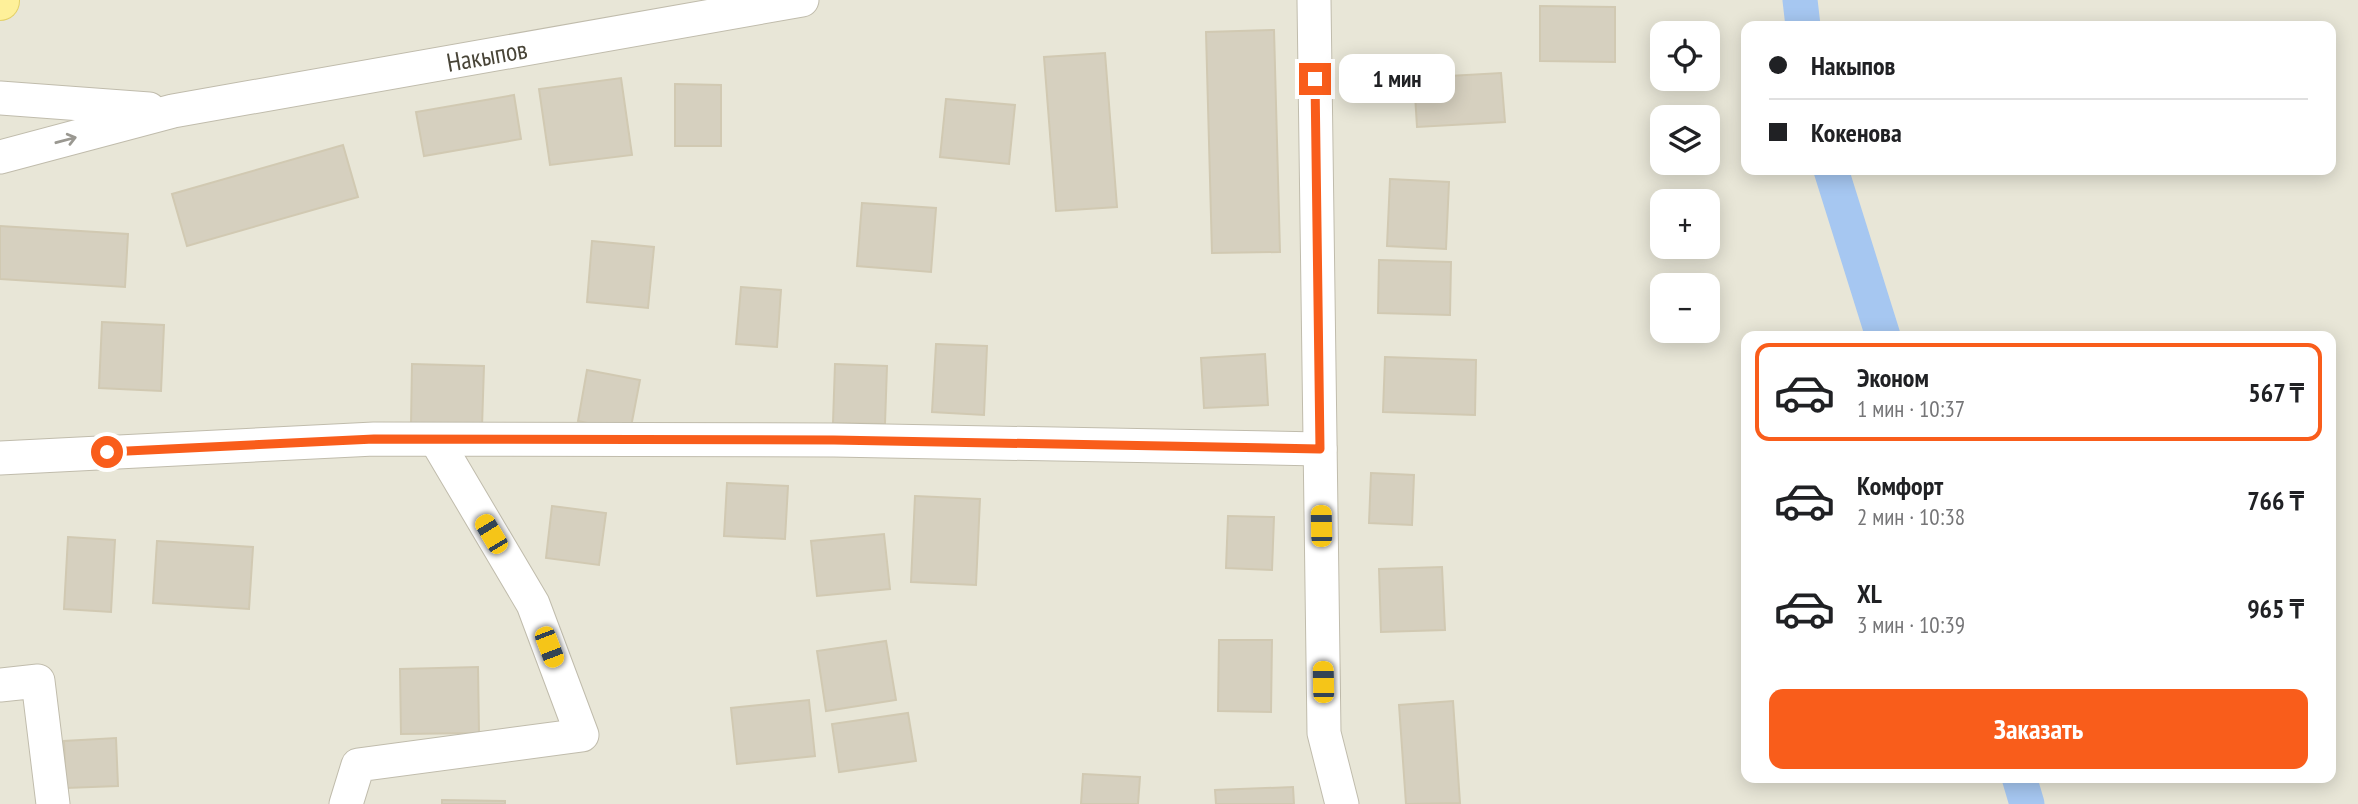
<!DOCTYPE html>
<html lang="ru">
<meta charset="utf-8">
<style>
:root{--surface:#fff;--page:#f6f6f6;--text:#202124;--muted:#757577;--line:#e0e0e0;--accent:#f95d1b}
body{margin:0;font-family:"PT Sans Narrow",sans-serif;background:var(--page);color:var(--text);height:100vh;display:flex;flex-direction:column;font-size:26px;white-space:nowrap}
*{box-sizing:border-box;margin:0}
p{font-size:23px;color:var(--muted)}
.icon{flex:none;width:38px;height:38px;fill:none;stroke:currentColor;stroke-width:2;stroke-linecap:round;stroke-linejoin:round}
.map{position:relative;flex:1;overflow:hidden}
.side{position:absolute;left:1741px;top:331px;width:595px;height:452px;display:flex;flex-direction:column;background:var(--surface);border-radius:14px;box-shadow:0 4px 18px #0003}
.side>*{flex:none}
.hud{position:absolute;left:1741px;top:21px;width:595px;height:154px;border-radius:14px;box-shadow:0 4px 18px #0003;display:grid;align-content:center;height:154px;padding:0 28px;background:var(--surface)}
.tools{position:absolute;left:1650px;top:21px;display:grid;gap:14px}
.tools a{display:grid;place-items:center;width:70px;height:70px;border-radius:14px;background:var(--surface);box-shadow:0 4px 18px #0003;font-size:35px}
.end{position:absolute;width:32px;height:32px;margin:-16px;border:9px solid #f95d1b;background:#fff;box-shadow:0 0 0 4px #fff}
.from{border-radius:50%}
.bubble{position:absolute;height:49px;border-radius:14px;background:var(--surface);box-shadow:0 4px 18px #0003;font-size:23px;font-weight:800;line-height:49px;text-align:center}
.car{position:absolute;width:21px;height:42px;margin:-21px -10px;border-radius:9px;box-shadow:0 0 5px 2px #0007;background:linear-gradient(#f5c518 24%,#345 0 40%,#f5c518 0 76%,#345 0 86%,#f5c518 0)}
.hud b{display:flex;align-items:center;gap:24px;height:66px;font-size:26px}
.hud b+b{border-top:2px solid var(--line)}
.hud i{width:18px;height:18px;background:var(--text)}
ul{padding:12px 0 0;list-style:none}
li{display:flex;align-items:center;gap:21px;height:98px;margin:0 14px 10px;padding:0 14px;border:4px solid transparent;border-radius:14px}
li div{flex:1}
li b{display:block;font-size:26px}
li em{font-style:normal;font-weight:800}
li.current{border-color:var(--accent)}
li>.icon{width:63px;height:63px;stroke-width:1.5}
.primary-button{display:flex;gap:14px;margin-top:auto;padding:14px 28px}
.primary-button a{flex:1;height:80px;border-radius:14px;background:var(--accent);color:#fff;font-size:28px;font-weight:800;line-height:80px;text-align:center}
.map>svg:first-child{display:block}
.residential{fill:#e8e6d7;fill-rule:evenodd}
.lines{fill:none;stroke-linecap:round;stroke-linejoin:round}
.canal{stroke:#a6c7f1;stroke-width:35}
.building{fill:#d6d0bf;stroke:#d1c9b2;stroke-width:2}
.minor-casing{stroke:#c0bcac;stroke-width:35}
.major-casing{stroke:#e4d168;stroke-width:40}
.minor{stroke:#fff;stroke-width:33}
.major{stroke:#fef099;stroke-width:38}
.oneway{stroke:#9a9891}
.route{stroke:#f95d1b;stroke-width:9}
.labels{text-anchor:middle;stroke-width:6;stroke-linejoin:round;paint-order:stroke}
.street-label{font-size:26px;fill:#484437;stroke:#fff}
</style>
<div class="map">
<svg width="2358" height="804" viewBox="0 0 2358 804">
<rect width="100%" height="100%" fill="#f4f3e9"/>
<path class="residential" d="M0 0H2358V804H0ZM1746 26H2331V170H1746ZM1662 33H1708V79H1662ZM1662 117H1708V163H1662ZM1662 201H1708V247H1662ZM1662 285H1708V331H1662ZM1746 336H2331V777H1746Z"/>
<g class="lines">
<g class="canal">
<path d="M1800 0 1803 26"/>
<path d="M1831 170 1883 336"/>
<path d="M2019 777 2027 804"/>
</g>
</g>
<g class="building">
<path d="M1540 6 1615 7V62L1540 61Z"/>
<path d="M1274 30 1280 252 1212 253 1206 32Z"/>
<path d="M1105 53 1117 207 1056 211 1044 57Z"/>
<path d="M1501 73 1505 122 1417 127 1414 78Z"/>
<path d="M621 78 632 155 550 165 539 89Z"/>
<path d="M675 84 721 85V146H675Z"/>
<path d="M514 95 521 139 424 156 416 112Z"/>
<path d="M946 99 1015 105 1009 164 940 157Z"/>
<path d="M343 145 358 197 187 246 172 194Z"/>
<path d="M1390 179 1449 182 1446 249 1387 246Z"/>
<path d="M862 203 936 208 931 272 857 266Z"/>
<path d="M0 226 128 234 125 287 0 279Z"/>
<path d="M592 241 654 247 648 308 587 302Z"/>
<path d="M1379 260 1451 262 1450 315 1378 313Z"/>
<path d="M741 287 781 290 777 347 736 344Z"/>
<path d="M102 322 164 325 161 391 99 388Z"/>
<path d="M936 344 987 346 984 415 932 412Z"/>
<path d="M1265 354 1268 405 1204 408 1201 358Z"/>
<path d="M1385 357 1476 360 1475 415 1383 412Z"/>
<path d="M412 364 484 366 482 427 411 426Z"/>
<path d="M835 364 887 366 885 424 833 423Z"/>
<path d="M587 370 640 380 630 432 578 421Z"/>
<path d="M1371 473 1414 475 1412 525 1369 523Z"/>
<path d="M727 483 788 486 785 539 724 536Z"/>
<path d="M915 496 980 499 976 585 911 582Z"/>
<path d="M552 506 606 513 599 565 546 558Z"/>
<path d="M1228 516 1274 517 1272 570 1226 568Z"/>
<path d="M884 534 890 589 817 596 811 541Z"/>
<path d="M68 537 115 540 111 612 64 609Z"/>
<path d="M157 541 253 547 249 609 153 603Z"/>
<path d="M1442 567 1445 630 1381 632 1379 569Z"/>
<path d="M1219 640H1272L1271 712 1218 711Z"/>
<path d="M886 641 896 700 826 711 817 651Z"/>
<path d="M478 667 479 733 401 734 400 669Z"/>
<path d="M809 700 815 756 737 764 731 708Z"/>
<path d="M1453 701 1460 803 1406 804 1399 705Z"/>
<path d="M908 713 916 761 839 772 832 724Z"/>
<path d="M116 738 118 786 66 788 64 741Z"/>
<path d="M1083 774 1140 777 1138 804H1081Z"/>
<path d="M1293 787 1294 804H1216L1215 790Z"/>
<path d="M442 800 505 801V804H442Z"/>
</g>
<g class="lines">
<defs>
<g id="minor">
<path d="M1314 0 1324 733 1342 804"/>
<path d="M0 98 149 109"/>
<path d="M0 157 173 111 802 0"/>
<path d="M0 458 374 439 834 440 1320 449"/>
<path d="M0 685 38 681 53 804"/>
<path d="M346 804 358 765 582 735 533 604 436 440"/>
</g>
<path id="major" d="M0 1V0"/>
</defs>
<use href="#minor" class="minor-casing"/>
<use href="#major" class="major-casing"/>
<use href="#minor" class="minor"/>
<use href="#major" class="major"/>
</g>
<defs><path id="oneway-shaft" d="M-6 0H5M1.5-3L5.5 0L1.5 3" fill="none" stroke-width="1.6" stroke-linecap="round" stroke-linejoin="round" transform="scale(1.75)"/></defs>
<use class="oneway" href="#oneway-shaft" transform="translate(66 140) rotate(-15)"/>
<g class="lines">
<path class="route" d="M107 452 374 439 834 440 1320 449 1315 79"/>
</g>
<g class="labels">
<g class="street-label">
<text transform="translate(487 56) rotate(-10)" y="9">Накыпов</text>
</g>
</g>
</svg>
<div class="tools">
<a><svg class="icon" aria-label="locate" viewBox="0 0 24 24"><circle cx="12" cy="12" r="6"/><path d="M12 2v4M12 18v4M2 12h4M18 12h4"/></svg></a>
<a><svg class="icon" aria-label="layers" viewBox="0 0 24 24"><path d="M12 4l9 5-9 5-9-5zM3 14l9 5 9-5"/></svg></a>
<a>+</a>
<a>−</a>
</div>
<i class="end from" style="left:107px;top:452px"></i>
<i class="end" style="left:1315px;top:79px"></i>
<div class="bubble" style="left:1339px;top:54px;width:116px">1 мин</div>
<i class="car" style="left:1321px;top:526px;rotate:359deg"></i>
<i class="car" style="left:491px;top:534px;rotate:329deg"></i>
<i class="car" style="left:549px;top:647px;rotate:159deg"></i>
<i class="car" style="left:1323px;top:682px;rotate:359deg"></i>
<div class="hud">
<b><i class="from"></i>Накыпов</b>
<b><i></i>Кокенова</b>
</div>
<section class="side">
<ul>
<li class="current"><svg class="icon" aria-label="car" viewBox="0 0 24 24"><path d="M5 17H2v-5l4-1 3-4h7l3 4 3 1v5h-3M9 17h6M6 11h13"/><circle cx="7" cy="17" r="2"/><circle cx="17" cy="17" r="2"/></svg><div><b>Эконом</b><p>1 мин · 10:37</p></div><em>567 ₸</em></li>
<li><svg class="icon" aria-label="car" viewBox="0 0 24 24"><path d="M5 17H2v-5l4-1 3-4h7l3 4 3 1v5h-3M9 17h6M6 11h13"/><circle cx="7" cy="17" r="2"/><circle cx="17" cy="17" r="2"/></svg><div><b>Комфорт</b><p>2 мин · 10:38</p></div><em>766 ₸</em></li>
<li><svg class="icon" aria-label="car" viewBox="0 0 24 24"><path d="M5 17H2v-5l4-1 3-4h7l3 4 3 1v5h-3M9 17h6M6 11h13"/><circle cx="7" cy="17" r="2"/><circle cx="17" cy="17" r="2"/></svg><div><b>XL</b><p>3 мин · 10:39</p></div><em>965 ₸</em></li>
</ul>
<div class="primary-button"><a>Заказать</a></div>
</section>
</div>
